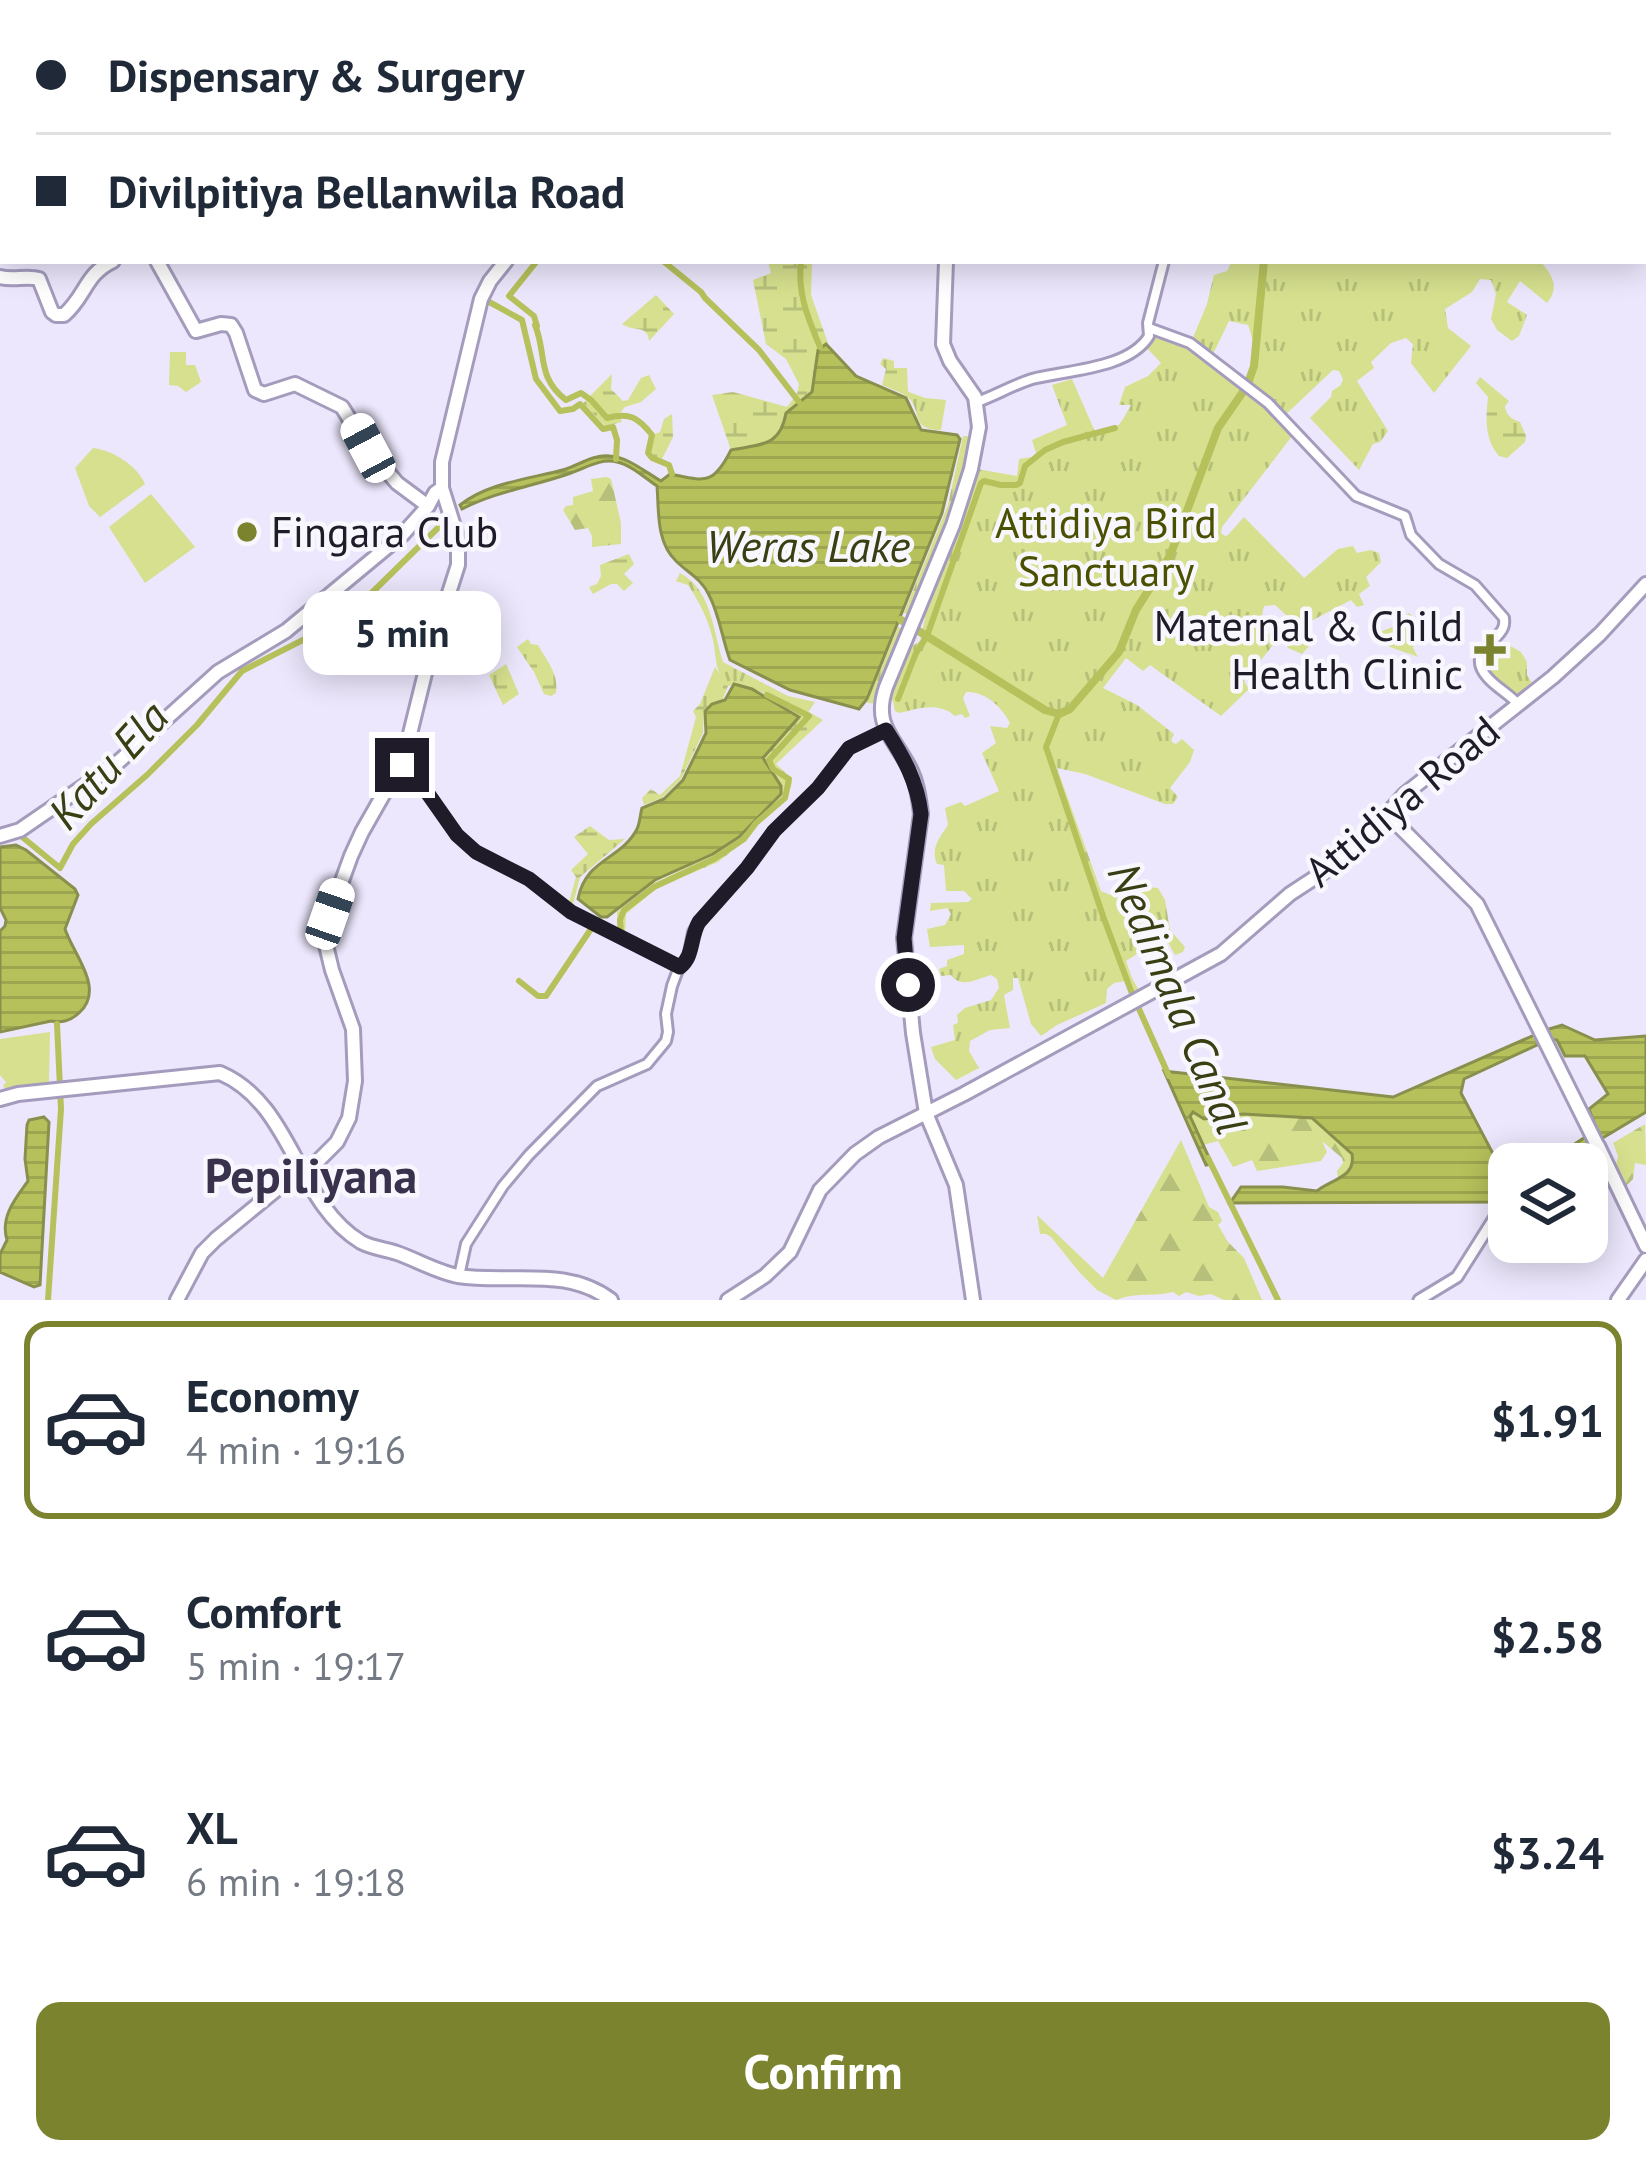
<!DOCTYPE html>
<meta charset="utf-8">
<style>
:root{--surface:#fff;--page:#f2f2f3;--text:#1f2937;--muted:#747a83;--line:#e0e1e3;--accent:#7c832f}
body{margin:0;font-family:"PT Sans",sans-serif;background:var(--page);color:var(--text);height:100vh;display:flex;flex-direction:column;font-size:45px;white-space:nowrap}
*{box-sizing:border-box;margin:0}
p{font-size:39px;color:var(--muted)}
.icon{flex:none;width:66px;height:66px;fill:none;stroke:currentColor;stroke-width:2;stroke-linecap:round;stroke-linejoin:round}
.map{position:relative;height:1300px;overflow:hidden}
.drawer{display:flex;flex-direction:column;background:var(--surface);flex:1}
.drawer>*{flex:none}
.hud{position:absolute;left:0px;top:0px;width:1647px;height:264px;box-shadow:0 6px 30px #0003;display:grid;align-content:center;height:264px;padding:0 36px;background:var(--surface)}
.controls{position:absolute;left:1488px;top:1143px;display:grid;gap:24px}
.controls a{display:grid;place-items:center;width:120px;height:120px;border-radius:24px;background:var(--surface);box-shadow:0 6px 30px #0003;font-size:60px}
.end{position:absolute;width:54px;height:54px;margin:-27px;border:15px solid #1f1b28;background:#fff;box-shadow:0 0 0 6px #fff}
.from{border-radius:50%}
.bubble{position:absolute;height:84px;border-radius:24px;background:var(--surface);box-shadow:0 6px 30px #0003;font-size:39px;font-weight:800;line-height:84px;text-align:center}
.car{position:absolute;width:36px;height:72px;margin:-36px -18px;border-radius:15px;box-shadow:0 0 9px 3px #0007;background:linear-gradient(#fff 24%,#345 0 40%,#fff 0 76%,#345 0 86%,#fff 0)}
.hud b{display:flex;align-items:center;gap:42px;height:114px;font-size:45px}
.hud b+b{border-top:3px solid var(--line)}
.hud i{width:30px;height:30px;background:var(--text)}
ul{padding:21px 0 0;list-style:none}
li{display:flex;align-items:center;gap:36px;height:198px;margin:0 24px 18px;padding:0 12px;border:6px solid transparent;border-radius:24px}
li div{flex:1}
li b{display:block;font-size:45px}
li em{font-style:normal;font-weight:800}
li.selected{border-color:var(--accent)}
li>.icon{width:108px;height:108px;stroke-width:1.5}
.cta{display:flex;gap:24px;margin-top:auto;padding:24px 36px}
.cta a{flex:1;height:138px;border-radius:24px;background:var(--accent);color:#fff;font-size:48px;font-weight:800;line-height:138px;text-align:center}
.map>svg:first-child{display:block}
.grass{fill:url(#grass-dots)}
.forest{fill:url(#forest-firs)}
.wetland{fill:url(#wetland-marsh)}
.park{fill:url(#park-tufts)}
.garden{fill:#d6e08e}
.water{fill:url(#water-rules);stroke:#898f4c;stroke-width:3}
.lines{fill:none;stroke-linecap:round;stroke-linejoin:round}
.canal{stroke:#b6c15b;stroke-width:6}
.river{stroke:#b6c15b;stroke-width:8}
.tertiary-casing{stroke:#a59cbd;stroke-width:14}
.secondary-casing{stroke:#a59cbd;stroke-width:15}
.primary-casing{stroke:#a59cbd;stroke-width:18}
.tertiary{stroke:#fff;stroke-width:8}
.secondary{stroke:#fff;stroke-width:9}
.primary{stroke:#fff;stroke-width:12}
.route{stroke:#1f1b28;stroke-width:15}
.poi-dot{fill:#7c832f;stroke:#f8f7fe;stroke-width:4.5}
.labels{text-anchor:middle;stroke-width:9;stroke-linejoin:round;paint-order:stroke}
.park-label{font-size:42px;fill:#4b5000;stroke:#f8f7fe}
.poi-label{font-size:42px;fill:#1f1b28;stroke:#f8f7fe;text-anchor:start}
.street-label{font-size:42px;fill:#1f1b28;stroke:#f8f7fe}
.water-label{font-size:45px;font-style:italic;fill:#3a3e13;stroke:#f8f7fe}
.quarter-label{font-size:48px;font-weight:bold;fill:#3a324d;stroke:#f8f7fe}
</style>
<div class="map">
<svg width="1646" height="1300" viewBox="0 0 1646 1300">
<defs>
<pattern id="grass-dots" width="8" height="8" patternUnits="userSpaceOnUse" patternTransform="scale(3)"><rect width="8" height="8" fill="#d6e08e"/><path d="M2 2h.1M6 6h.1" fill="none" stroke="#b7c07a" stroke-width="1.8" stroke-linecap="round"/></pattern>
<pattern id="forest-firs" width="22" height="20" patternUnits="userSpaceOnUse" patternTransform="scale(3)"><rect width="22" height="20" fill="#d6e08e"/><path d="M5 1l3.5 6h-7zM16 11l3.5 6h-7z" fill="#b7c07a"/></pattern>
<pattern id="wetland-marsh" width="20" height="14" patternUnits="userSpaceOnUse" patternTransform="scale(3)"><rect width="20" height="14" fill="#d6e08e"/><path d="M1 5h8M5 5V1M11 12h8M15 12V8" fill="none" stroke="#b7c07a"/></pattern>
<pattern id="park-tufts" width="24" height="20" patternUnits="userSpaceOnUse" patternTransform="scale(3)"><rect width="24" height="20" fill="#d6e08e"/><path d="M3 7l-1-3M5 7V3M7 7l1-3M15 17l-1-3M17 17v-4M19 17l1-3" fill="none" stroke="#b7c07a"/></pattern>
<pattern id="water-rules" width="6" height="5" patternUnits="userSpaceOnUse" patternTransform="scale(3)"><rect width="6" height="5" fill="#b6c15b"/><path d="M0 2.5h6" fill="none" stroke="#9ca54f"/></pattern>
</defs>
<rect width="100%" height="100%" fill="#ece7fc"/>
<path class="grass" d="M1409 613 1422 624 1427 634 1415 636 1413 648 1418 657C1407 652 1386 648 1380 640L1382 631 1395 626Z"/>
<g class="forest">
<path d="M170 352H186V365H195L201 382 186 392 178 386 169 385Z"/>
<path d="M606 477 611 479 621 523V544L592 547V536L588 528 575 530 563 510 566 506 573 505V497L593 491 591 479Z"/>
<path d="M1193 1111 1204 1119 1243 1114 1312 1118 1352 1154 1354 1163 1347 1175 1338 1178 1337 1171 1343 1163 1342 1158 1322 1141 1327 1152 1321 1161 1257 1171 1252 1160 1233 1167 1218 1141 1203 1145 1190 1116Z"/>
<path d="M1645 1124 1646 1165 1635 1163 1633 1179 1625 1187 1615 1169 1618 1156 1613 1143Z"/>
<path d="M1181 1140 1209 1207 1218 1212 1222 1221 1218 1225 1228 1242 1244 1258 1262 1300H1224L1211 1294 1199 1296 1186 1292 1179 1296 1173 1292C1152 1297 1136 1292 1116 1300L1097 1290 1080 1273 1051 1237 1046 1234H1040L1037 1215 1103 1278Z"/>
</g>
<g class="wetland">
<path d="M768 261H812L811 295 828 343 818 350C816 394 817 386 786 413 780 447 761 444 731 450L712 395 733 392 787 407 797 394 799 384 786 359 766 344 753 280 771 273Z"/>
<path d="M656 295 674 314 649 341C648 324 632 332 622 324Z"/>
<path d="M883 358 894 361V368H907L908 392 902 390 901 393 882 385 886 369 880 364Z"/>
<path d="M612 374 611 389 623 401 628 400 641 378 649 375 656 389 641 402 625 407 619 414 622 422 605 426 583 403Z"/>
<path d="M1480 377 1509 401 1505 406C1506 415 1511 419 1520 422L1526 436 1525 442 1507 458 1499 456C1484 438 1486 418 1488 397L1476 383Z"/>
<path d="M672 414 673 437 661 461 652 458 648 453 652 435 660 432 664 419Z"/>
<path d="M629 554 634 564 624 574 633 583 624 591 617 584H611L593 594 589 587 597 584 601 576 600 565Z"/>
<path d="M528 639 531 644 538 645C547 661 559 674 556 693L551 696 544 694 534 672 517 647Z"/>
<path d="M506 664 519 694 503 705 489 675Z"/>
<path d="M715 667 728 686 722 701 704 709 703 733 681 779 662 798 644 805 642 798 651 789 660 795 680 776 696 717 693 711 700 704Z"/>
<path d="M809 712 823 720 776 764 790 777 792 783 787 800 758 823 746 840 718 862 657 888 626 914 625 936H618L617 912 652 884 713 855 744 834 780 797 782 785 766 765 765 757 800 717Z"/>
<path d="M590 826 609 840 625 839 580 877 573 904 569 902 576 877 571 870 588 854 574 837Z"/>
</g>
<g class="park">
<path d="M1248 0H1578V3H1247Z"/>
<path d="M1232 261H1540C1552 274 1560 287 1547 303L1520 281 1507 302 1527 315 1519 336 1512 341 1497 330 1491 319 1496 294 1491 280 1480 279 1472 292 1445 309 1448 328 1471 346 1434 393 1411 363 1413 344 1406 338 1391 343 1371 362 1374 368 1357 381 1388 431 1380 442 1373 444 1359 470 1310 418 1331 397 1332 391 1341 385 1343 379 1339 371 1333 370 1284 416 1296 431 1222 527 1221 533 1225 536 1228 535 1244 517 1304 578 1338 549 1353 546 1357 553 1371 550 1379 553 1381 562 1366 577 1370 586 1359 594 1364 605 1357 607 1351 600 1313 620 1308 626 1311 644 1302 654 1288 648 1285 640 1295 623 1275 605 1264 606 1259 629 1265 637 1274 629 1281 635 1244 681 1249 689 1221 716 1150 665 1143 671 1126 658 1103 688 1137 705 1174 734 1171 740 1173 743 1176 744 1182 739 1194 750 1190 762 1170 788 1178 797 1173 804H1165L1085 774 1057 768 1101 891 1118 898 1148 887 1158 888 1165 900 1170 930 1185 947 1183 952 1175 955 1161 930 1140 937 1145 949 1126 961 1132 978 1142 996 1133 1001 1125 981 1114 983 1107 989 1106 1003 1057 1025 1041 1036 1031 1024 1018 978H1013V990L1004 995 1010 1028 990 1030 970 1041 969 1051 979 1068 956 1080 935 1059 931 1047 955 1040 953 1025 958 1023 957 1015 965 1008 991 1000 999 988 997 979 991 975C977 979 961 989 951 975L941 976 939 969 947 966V960L964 954V945L930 947 927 929 945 925 951 914 947 908 930 911 931 903 968 902 972 899 964 891H946L944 865 937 864C930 848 940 837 948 825L945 808 961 802 965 806 999 791 982 753 996 743 990 726 1007 728 1010 723C1002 707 985 691 966 692L963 698 970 716 965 718 962 714 955 716C939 702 919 708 900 713L895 711 893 701 885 693 881 704 867 703 898 627 909 632 905 642 911 647 920 641 925 618 922 616 920 620 904 613 948 505 963 436H978L971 468 1017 476 1019 459 1032 457 1036 453 1032 440 1067 425 1052 385 1072 379 1096 434C1119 431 1120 424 1131 405H1119L1125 387 1148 376 1161 363 1144 345 1150 331 1172 334 1247 385C1257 363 1256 347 1248 325L1229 321 1213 354 1192 340 1207 304 1214 275 1227 271Z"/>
<path d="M901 389 925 398 946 400 941 430C905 430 927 405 901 393Z"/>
<path d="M680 573C712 590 713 631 723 662L788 696 815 702 805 717H800C781 703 751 681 728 686 714 671 717 659 713 640 709 621 699 601 688 585L676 581Z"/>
<path d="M1505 643 1521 652 1527 662V675L1537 691 1518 705 1481 667Z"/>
</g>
<g class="garden">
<path d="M93 448C113 450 137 466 145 484L100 517 89 506 75 468Z"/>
<path d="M151 494 195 547 145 583 109 527Z"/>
<path d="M50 1032 49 1083 45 1086 8 1092 3 1086 6 1082 0 1075V1039Z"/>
</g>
<g class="water">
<path d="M826 344 856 376 906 398 921 430 957 435 960 439 942 513 867 699 859 709 790 690 730 660C722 639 720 616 709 595 701 578 688 573 676 561 656 542 659 511 657 486 645 478 631 465 617 462 600 458 586 468 571 473 535 486 497 491 462 509L460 505C489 482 531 479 566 469 580 464 595 454 610 456 628 457 645 472 661 481L670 474C705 481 713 486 731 450 761 444 780 447 786 413L812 392 818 350Z"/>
<path d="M734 684 752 689 799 717 763 758 781 786V794L739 837 713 854 655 880 607 917H601L578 899C586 858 621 860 637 829 640 823 640 815 642 808L664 799 683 780 706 733 705 711 712 704 725 700Z"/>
<path d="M16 845 26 850 75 889 78 895 65 929C73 954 106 989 79 1013 70 1021 62 1023 51 1021L0 1032V931L5 926 6 920 0 908V847Z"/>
<path d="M1562 1025 1595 1040 1646 1036V1112L1601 1139 1599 1136 1558 1164H1544L1587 1136 1589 1138 1598 1133 1589 1109 1608 1094 1585 1056H1565L1557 1040 1550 1039 1464 1079 1461 1093 1509 1184V1195L1497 1202 1230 1203 1241 1187H1283L1317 1191C1331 1179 1356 1178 1352 1154L1312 1118 1243 1114 1204 1119 1193 1112 1190 1116 1212 1164 1206 1165 1164 1071 1393 1097 1546 1030Z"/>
<path d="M44 1117 49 1122 40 1285 34 1287 0 1272V1254L7 1240C0 1217 15 1199 28 1181L25 1159 27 1125 29 1120Z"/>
</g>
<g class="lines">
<g class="canal">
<path d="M249 0 252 3"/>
<path d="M361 0 364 3"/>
<path d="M663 261 701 292 705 298 759 350 799 402"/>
<path d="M801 261C797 293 808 318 820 347"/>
<path d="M482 298 522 320 536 379 560 411 573 409 580 404 603 429 613 427 617 440 616 459"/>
<path d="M535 325C547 353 536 377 566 400L581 393 591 400 607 418C629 412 638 417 652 435L648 453 652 458 669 465 672 474"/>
<path d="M537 326 534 316 509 296 537 261"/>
<path d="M898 699 916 653 927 636 981 483 984 481 1001 485H1016L1020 483 1025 466 1045 450 1063 442 1115 428"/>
<path d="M1059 714 1046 747 1103 916 1131 991 1169 1076"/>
<path d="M21 836 60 868 73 844 91 824 147 775 197 725 242 671 346 618 445 521"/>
<path d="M621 934 620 920 624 910 654 887 714 859 744 839 756 823 785 798 789 779 773 769 769 760 809 716 767 695"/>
<path d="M519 981 538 996H546L597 920"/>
<path d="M1208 1158 1278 1300"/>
<path d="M48 1300 61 1109 57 1024"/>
</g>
<g class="river">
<path d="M1292 3 1294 0"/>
<path d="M901 620 1045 710 1059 714 1070 709 1119 652 1136 610 1170 556 1218 428 1247 386 1254 366 1264 261"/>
</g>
<defs>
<g id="tertiary">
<path d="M1017 0 1021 3"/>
<path d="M69 3 71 0"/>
<path d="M0 140 3 124"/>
<path d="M1149 328 1190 343 1268 403 1356 496 1405 516 1411 535 1439 564 1475 585 1504 618C1504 621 1505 624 1503 628 1497 643 1465 653 1488 678 1497 688 1509 694 1518 704"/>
<path d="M977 402C996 395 1013 385 1032 379 1067 370 1129 369 1149 336L1148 323 1164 261"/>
<path d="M402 765 417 779 457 835 476 852 528 879 571 912 679 967"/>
<path d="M459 1276 466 1244 503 1186 529 1155 597 1086 647 1064 666 1041 668 1032 666 1014 672 986 679 967 688 958 693 932 699 922 747 868 774 831 818 788 849 748 887 730"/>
</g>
<g id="secondary">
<path d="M1571 1164 1598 1146 1596 1143"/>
<path d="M1419 1300 1457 1277 1495 1217 1509 1206"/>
</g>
<g id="primary">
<path d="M646 0 650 3"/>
<path d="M658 0 665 3"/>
<path d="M157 261 196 331 221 324 231 325 236 333 255 390 264 394 295 384 342 407 368 449 397 483 428 506"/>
<path d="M946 261 943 344 950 361 975 397 979 427 971 469 953 525 886 687C873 725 893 736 909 767 917 782 919 798 921 814L904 938 913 1033 926 1113 956 1185 973 1300"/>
<path d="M0 277C14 281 26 275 39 279L52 312 56 315H64C86 296 85 274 113 261"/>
<path d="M1386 813 1477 904 1596 1143"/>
<path d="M0 836 20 830 116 764 218 672 286 631 403 534 428 506 435 493 442 488"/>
<path d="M0 1099 18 1094 220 1073C293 1104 296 1203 361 1242 372 1248 385 1249 397 1253 417 1260 437 1272 458 1276 510 1284 566 1266 611 1300"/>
<path d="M1598 1146 1646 1246"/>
<path d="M177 1300 202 1253 216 1239 277 1189 318 1161 337 1142 349 1118 355 1081 353 1029 332 970 325 941 330 914 351 856 362 832 404 758 431 649 458 565V539L442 488V462L481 299 490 281 506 261"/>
<path d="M728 1300 765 1276 790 1252 820 1190 855 1154 879 1137 964 1094 1221 954 1290 894 1351 854 1405 794 1553 677 1600 634 1646 584"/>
<path d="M1618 1300 1646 1260"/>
</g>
</defs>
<use href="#tertiary" class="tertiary-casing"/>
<use href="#secondary" class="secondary-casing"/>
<use href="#primary" class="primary-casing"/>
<use href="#tertiary" class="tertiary"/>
<use href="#secondary" class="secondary"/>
<use href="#primary" class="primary"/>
</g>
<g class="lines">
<path class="route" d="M402 765 417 778 457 835 476 852 529 879 571 912 680 967C694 956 690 937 699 922L747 868 774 831 818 788 849 748 886 730C904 758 917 781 921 814L904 938 908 985"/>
</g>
<g class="poi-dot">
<circle cx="247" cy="532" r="12"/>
<path d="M1484 632h12v12h12v12h-12v12h-12v-12h-12v-12h12z"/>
</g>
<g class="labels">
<g class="park-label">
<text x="1106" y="538">Attidiya Bird<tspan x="1106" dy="48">Sanctuary</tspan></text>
</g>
<g class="poi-label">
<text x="271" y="547">Fingara Club</text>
<text x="1463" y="641" text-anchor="end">Maternal &amp; Child<tspan x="1463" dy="48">Health Clinic</tspan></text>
</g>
<g class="street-label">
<text transform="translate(1402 801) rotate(-40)" y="15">Attidiya Road</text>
</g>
<g class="water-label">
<text x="808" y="562">Weras Lake</text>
<text transform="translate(108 765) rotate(-48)" y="16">Katu Ela</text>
<text transform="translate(1178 998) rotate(67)" y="16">Nedimala Canal</text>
</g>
<g class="quarter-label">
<text x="311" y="1193">Pepiliyana</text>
</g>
</g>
</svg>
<div class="controls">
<a><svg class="icon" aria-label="layers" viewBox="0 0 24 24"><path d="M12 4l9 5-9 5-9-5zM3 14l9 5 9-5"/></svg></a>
</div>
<i class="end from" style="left:908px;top:985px"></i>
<i class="end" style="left:402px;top:765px"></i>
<div class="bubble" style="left:303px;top:591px;width:198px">5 min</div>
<i class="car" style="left:368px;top:448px;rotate:332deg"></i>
<i class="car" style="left:330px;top:914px;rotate:19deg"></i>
<div class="hud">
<b><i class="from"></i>Dispensary &amp; Surgery</b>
<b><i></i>Divilpitiya Bellanwila Road</b>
</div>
</div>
<section class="drawer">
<ul>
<li class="selected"><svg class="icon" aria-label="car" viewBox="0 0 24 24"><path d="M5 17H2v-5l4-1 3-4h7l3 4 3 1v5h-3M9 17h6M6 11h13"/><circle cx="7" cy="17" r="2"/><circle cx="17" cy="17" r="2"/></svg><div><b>Economy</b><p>4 min · 19:16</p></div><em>$1.91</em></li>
<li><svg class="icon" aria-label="car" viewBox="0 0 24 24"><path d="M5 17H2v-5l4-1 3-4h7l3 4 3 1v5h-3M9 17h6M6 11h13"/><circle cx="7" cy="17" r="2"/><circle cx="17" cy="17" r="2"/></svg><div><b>Comfort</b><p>5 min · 19:17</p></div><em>$2.58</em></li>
<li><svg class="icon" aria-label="car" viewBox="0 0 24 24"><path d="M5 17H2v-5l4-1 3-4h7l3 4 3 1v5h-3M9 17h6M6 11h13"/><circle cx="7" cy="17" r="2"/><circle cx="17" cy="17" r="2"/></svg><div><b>XL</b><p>6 min · 19:18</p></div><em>$3.24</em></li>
</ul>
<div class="cta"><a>Confirm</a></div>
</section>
